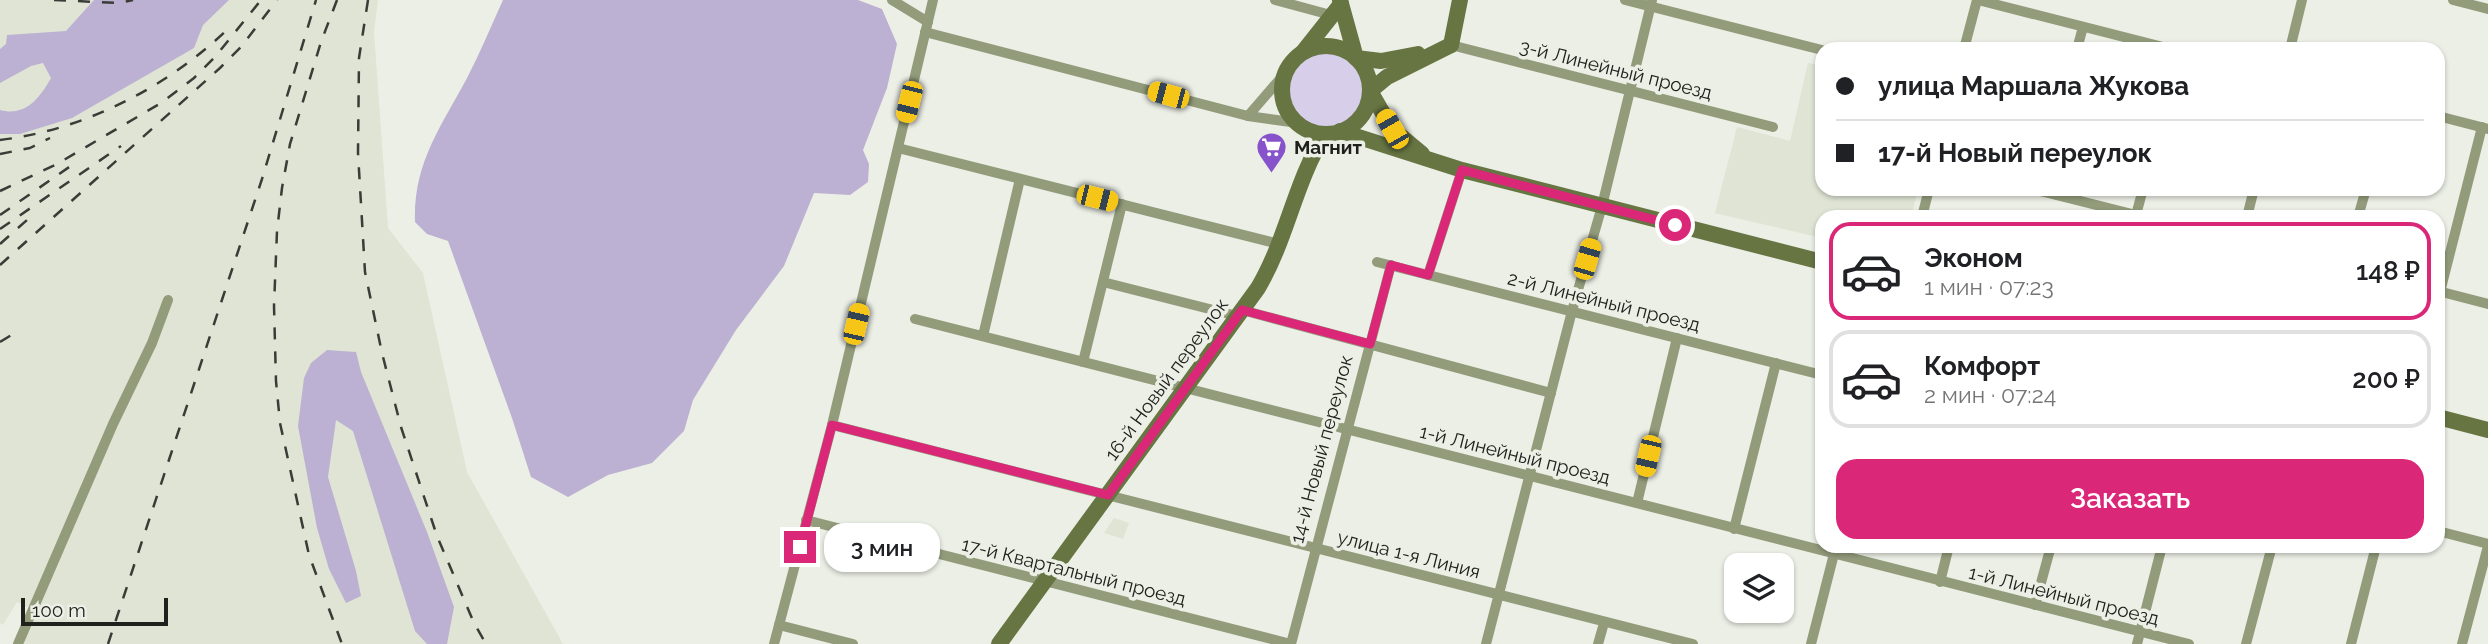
<!DOCTYPE html>
<html lang="ru">
<meta charset="utf-8">
<style>
:root{--surface:#fff;--page:#f6f6f6;--text:#202124;--muted:#757577;--line:#e0e0e0;--accent:#db2777}
body{margin:0;font-family:Raleway,sans-serif;background:var(--page);color:var(--text);height:100vh;display:flex;flex-direction:column;font-size:26px;white-space:nowrap}
*{box-sizing:border-box;margin:0}
p{font-size:23px;color:var(--muted)}
.icon{flex:none;width:38px;height:38px;fill:none;stroke:currentColor;stroke-width:2;stroke-linecap:round;stroke-linejoin:round}
.map{position:relative;flex:1;overflow:hidden}
.drawer{position:absolute;left:1815px;top:210px;width:630px;height:343px;display:flex;flex-direction:column;background:var(--surface);border-radius:21px;box-shadow:0 2px 5px #0004}
.drawer>*{flex:none}
.top-card{position:absolute;left:1815px;top:42px;width:630px;height:154px;border-radius:21px;box-shadow:0 2px 5px #0004;display:grid;align-content:center;height:154px;padding:0 21px;background:var(--surface)}
.fabs{position:absolute;left:1724px;top:553px;display:grid;gap:14px}
.fabs a{display:grid;place-items:center;width:70px;height:70px;border-radius:14px;background:var(--surface);box-shadow:0 2px 5px #0004;font-size:35px}
.scale{position:absolute;left:21px;bottom:18px;width:147px;box-sizing:border-box;padding-left:7px;border:4px solid #20211d;border-top:0;font-size:19px;line-height:24px;white-space:nowrap;color:#20211d;-webkit-text-stroke:5px #ecefe6;paint-order:stroke}
.end{position:absolute;width:32px;height:32px;margin:-16px;border:9px solid #db2777;background:#fff;box-shadow:0 0 0 4px #fff}
.from{border-radius:50%}
.bubble{position:absolute;height:49px;border-radius:21px;background:var(--surface);box-shadow:0 2px 5px #0004;font-size:23px;font-weight:600;line-height:49px;text-align:center}
.car{position:absolute;width:21px;height:42px;margin:-21px -10px;border-radius:9px;box-shadow:0 0 5px 2px #0007;background:linear-gradient(#f5c518 24%,#345 0 40%,#f5c518 0 76%,#345 0 86%,#f5c518 0)}
.top-card b{display:flex;align-items:center;gap:24px;height:66px;font-size:26px}
.top-card b+b{border-top:2px solid var(--line)}
.top-card i{width:18px;height:18px;background:var(--text)}
ul{padding:12px 0 0;list-style:none}
li{display:flex;align-items:center;gap:21px;height:98px;margin:0 14px 10px;padding:0 7px;border:4px solid var(--line);border-radius:21px}
li div{flex:1}
li b{display:block;font-size:26px}
li em{font-style:normal;font-weight:600}
li.active{border-color:var(--accent)}
li>.icon{width:63px;height:63px;stroke-width:1.5}
.cta{display:flex;gap:14px;margin-top:auto;padding:14px 21px}
.cta a{flex:1;height:80px;border-radius:21px;background:var(--accent);color:#fff;font-size:28px;font-weight:600;line-height:80px;text-align:center}
.map>svg:first-child{display:block}
.built{fill:#dfe4d4}
.green{fill:#d7cfe9}
.forest{fill:#bcb1d2}
.lines{fill:none;stroke-linecap:round;stroke-linejoin:round}
.street{stroke:#929c7b;stroke-width:10}
.secondary{stroke:#677543;stroke-width:16}
.rail{stroke:#3a3c37;stroke-width:2.5;stroke-dasharray:12 12;stroke-linecap:butt}
.route{stroke:#db2777;stroke-width:9}
.labels{text-anchor:middle;stroke-width:7;stroke-linejoin:round;paint-order:stroke}
.street-label{font-size:19px;fill:#20211d;stroke:#ecefe6}
.poi-label{font-size:19px;font-weight:bold;fill:#20211d;stroke:#ecefe6;text-anchor:start}
</style>
<div class="map">
<svg width="2488" height="644" viewBox="0 0 2488 644">
<rect width="100%" height="100%" fill="#ecefe6"/>
<g class="built">
<path d="M0 0H378L374 32 388 228 423 273 467 472 563 644H24L36 600 27 607 17 602 3 625 0 623Z"/>
<path d="M1808 63 1822 66V189H1918L1911 217H1822V238L1715 213 1737 127 1790 141Z"/>
<path d="M1114 518 1129 523 1123 539 1104 533Z"/>
</g>
<circle class="green" cx="1326" cy="90" r="37"/>
<g class="forest">
<path d="M94 0H229L203 25 194 48 72 118 20 134H0V110C25 117 40 98 51 78L43 63 31 66 0 83V49L6 44 7 35 66 31Z"/>
<path d="M503 0H858L882 9 897 44 887 88 863 150 869 164 868 182 850 195 814 193 784 266 736 330 693 400 684 431 652 463 608 475 568 497 531 477 512 418 448 241 427 234 415 222C413 163 441 127 467 78 480 53 491 26 503 0Z"/>
<path d="M327 350 356 352 361 372 427 532 454 607 447 644H427L415 631 353 431 336 420 328 477 356 571 361 596 346 603 329 569 317 528 298 426 304 378 311 363Z"/>
</g>
<g class="lines">
<g class="street">
<path d="M892 0 928 22"/>
<path d="M1275 0 1327 14 1328 21"/>
<path d="M1625 0 1822 50"/>
<path d="M1978 0 2171 49"/>
<path d="M2453 0 2488 9"/>
<path d="M925 32 1248 116 1298 123"/>
<path d="M1451 45 1773 127"/>
<path d="M1964 49 1977 0"/>
<path d="M2077 49 2083 27"/>
<path d="M2290 49 2302 0"/>
<path d="M1248 116 1286 72"/>
<path d="M2438 116 2488 129"/>
<path d="M898 148 1279 244"/>
<path d="M2033 189 2144 217"/>
<path d="M2136 215 2143 189"/>
<path d="M1922 217 1929 189"/>
<path d="M2247 217 2254 189"/>
<path d="M2358 217 2366 189"/>
<path d="M1377 262 1822 375"/>
<path d="M1428 275 1462 170"/>
<path d="M1103 282 1237 316"/>
<path d="M2438 291 2488 304"/>
<path d="M2440 292 2482 127"/>
<path d="M1242 310 1551 393"/>
<path d="M915 319 2189 644"/>
<path d="M983 336 1020 179"/>
<path d="M1083 362 1122 204"/>
<path d="M832 425 1693 644"/>
<path d="M1637 503 1677 338"/>
<path d="M806 520 1291 644 1391 265"/>
<path d="M1734 529 1776 363"/>
<path d="M2438 531 2488 544"/>
<path d="M1940 582 1949 546"/>
<path d="M2035 605 2051 546"/>
<path d="M779 625 853 644"/>
<path d="M18 644 113 424 152 343 168 300"/>
<path d="M774 644 832 425 933 0"/>
<path d="M1486 644 1572 311 1602 206 1652 0"/>
<path d="M1598 644 1604 623"/>
<path d="M1811 644 1836 546"/>
<path d="M2137 644 2162 546"/>
<path d="M2246 644 2272 546"/>
<path d="M2351 644 2376 546"/>
<path d="M2462 644 2488 546"/>
</g>
<g class="secondary">
<path d="M1340 0 1356 58 1381 61 1418 54"/>
<path d="M1451 45 1460 0"/>
<circle cx="1326" cy="90" r="44"/>
<path d="M1303 52 1341 4"/>
<path d="M1340 131 1462 170 1822 262"/>
<path d="M1422 154 1392 129 1370 91 1387 77 1451 45"/>
<path d="M2438 417 2488 430"/>
<path d="M999 644 1258 288C1287 239 1295 181 1325 134"/>
</g>
<g class="rail">
<path d="M54 0 119 3 133 0"/>
<path d="M337 0 321 42 290 144 282 188 277 231 274 306 276 381 280 423 309 555 342 644"/>
<path d="M368 0 359 58 358 153 365 272 382 353 401 427 437 536 474 623 486 644"/>
<path d="M0 140C85 130 170 86 231 26"/>
<path d="M0 154 30 148 50 138"/>
<path d="M0 191 57 164 161 103 194 78 215 57 261 0"/>
<path d="M0 215 75 163"/>
<path d="M0 229 121 146"/>
<path d="M0 244 27 220"/>
<path d="M0 265 220 68 241 47 277 0"/>
<path d="M0 342 13 334"/>
<path d="M108 644 262 179 316 0"/>
</g>
</g>
<g class="lines">
<path class="route" d="M800 547 832 425 1108 495 1242 310 1370 344 1391 265 1428 275 1462 170 1675 225"/>
</g>
<defs>
<symbol id="supermarket-pin" viewBox="-11 -11 22 30"><path d="M0 17L-7.5 6A9.5 9.5 0 1 1 7.5 6Z" fill="#8753cb" stroke="#ecefe6"/><path d="M-6-5.5h2.5l.6 2H6L4.5 2H-2.5L-4.4-4H-6ZM-1.5 3.2a1.3 1.3 0 1 0 .1 0ZM3 3.2a1.3 1.3 0 1 0 .1 0Z" fill="#fff"/></symbol>
</defs>
<g fill-rule="evenodd">
<use href="#supermarket-pin" x="1254" y="130" width="35" height="47"/>
</g>
<g class="labels">
<g class="street-label">
<text transform="translate(1616 69) rotate(14)" y="7">3-й Линейный проезд</text>
<text transform="translate(1604 301) rotate(14)" y="7">2-й Линейный проезд</text>
<text transform="translate(1166 379) rotate(-54)" y="7">16-й Новый переулок</text>
<text transform="translate(1321 449) rotate(-75)" y="7">14-й Новый переулок</text>
<text transform="translate(1515 454) rotate(14)" y="7">1-й Линейный проезд</text>
<text transform="translate(1409 554) rotate(14)" y="7">улица 1-я Линия</text>
<text transform="translate(1074 571) rotate(14)" y="7">17-й Квартальный проезд</text>
<text transform="translate(2064 595) rotate(14)" y="7">1-й Линейный проезд</text>
</g>
<g class="poi-label">
<text x="1294" y="154">Магнит</text>
</g>
</g>
</svg>
<div class="fabs">
<a><svg class="icon" aria-label="layers" viewBox="0 0 24 24"><path d="M12 4l9 5-9 5-9-5zM3 14l9 5 9-5"/></svg></a>
</div>
<div class="scale">100 m</div>
<i class="end from" style="left:1675px;top:225px"></i>
<i class="end" style="left:800px;top:547px"></i>
<div class="bubble" style="left:824px;top:523px;width:116px">3 мин</div>
<i class="car" style="left:1168px;top:95px;rotate:285deg"></i>
<i class="car" style="left:909px;top:102px;rotate:194deg"></i>
<i class="car" style="left:1392px;top:129px;rotate:330deg"></i>
<i class="car" style="left:1097px;top:198px;rotate:104deg"></i>
<i class="car" style="left:1587px;top:259px;rotate:16deg"></i>
<i class="car" style="left:856px;top:324px;rotate:13deg"></i>
<i class="car" style="left:1648px;top:456px;rotate:193deg"></i>
<div class="top-card">
<b><i class="from"></i>улица Маршала Жукова</b>
<b><i></i>17-й Новый переулок</b>
</div>
<section class="drawer">
<ul>
<li class="active"><svg class="icon" aria-label="car" viewBox="0 0 24 24"><path d="M5 17H2v-5l4-1 3-4h7l3 4 3 1v5h-3M9 17h6M6 11h13"/><circle cx="7" cy="17" r="2"/><circle cx="17" cy="17" r="2"/></svg><div><b>Эконом</b><p>1 мин · 07:23</p></div><em>148 ₽</em></li>
<li><svg class="icon" aria-label="car" viewBox="0 0 24 24"><path d="M5 17H2v-5l4-1 3-4h7l3 4 3 1v5h-3M9 17h6M6 11h13"/><circle cx="7" cy="17" r="2"/><circle cx="17" cy="17" r="2"/></svg><div><b>Комфорт</b><p>2 мин · 07:24</p></div><em>200 ₽</em></li>
</ul>
<div class="cta"><a>Заказать</a></div>
</section>
</div>
